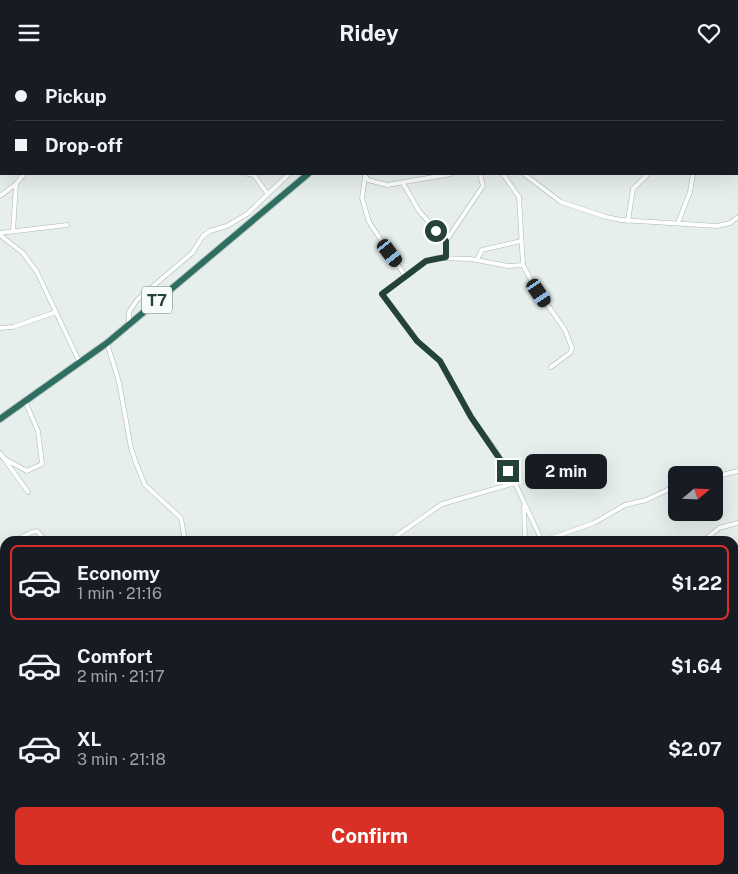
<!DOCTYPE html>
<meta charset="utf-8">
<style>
:root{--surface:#171b24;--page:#242831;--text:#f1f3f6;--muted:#9ea1a6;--line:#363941;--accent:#d93025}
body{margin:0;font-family:"Public Sans",sans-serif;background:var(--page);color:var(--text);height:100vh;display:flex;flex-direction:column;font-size:19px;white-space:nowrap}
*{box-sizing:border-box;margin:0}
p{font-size:16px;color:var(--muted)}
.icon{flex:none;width:28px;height:28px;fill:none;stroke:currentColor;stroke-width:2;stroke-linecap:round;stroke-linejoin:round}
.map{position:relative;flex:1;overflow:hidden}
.drawer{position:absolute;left:0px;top:471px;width:739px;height:339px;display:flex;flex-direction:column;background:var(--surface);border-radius:15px 15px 0 0;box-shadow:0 5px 20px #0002}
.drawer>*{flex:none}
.guide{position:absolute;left:0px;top:0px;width:739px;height:110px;box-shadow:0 5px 20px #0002;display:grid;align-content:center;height:110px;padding:0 15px;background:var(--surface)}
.needle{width:32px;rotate:71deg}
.fabs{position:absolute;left:668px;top:401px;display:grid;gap:10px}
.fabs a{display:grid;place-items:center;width:55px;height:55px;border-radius:8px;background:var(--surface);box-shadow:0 5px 20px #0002;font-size:25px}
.end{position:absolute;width:22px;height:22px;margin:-11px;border:6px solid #24423a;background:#fff;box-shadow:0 0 0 2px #fff}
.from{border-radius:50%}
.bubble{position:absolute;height:35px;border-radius:8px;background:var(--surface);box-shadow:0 5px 20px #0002;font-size:16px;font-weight:700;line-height:35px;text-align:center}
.car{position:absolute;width:15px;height:30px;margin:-15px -8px;border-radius:6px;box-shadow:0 0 4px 1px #0007;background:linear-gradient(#222 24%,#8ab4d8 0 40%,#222 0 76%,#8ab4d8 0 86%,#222 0)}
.guide b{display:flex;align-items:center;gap:18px;height:48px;font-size:19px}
.guide b+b{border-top:1px solid var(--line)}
.guide i{width:12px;height:12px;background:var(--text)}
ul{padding:9px 0 0;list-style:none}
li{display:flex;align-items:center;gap:15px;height:75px;margin:0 10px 8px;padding:0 5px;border:2px solid transparent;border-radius:8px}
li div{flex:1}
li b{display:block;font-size:19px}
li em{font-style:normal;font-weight:700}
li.active{border-color:var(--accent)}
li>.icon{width:45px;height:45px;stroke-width:1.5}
.cta{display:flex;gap:10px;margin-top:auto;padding:10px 15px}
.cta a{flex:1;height:58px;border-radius:8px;background:var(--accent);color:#fff;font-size:20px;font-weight:700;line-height:58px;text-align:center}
header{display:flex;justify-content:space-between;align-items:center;height:65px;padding:0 15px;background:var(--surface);font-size:22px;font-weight:700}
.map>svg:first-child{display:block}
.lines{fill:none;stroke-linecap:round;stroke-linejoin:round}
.street-casing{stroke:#a8b8b2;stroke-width:5}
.secondary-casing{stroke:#a4bbb3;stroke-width:6}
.highway-casing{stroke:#c2cac8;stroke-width:8}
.street{stroke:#fff;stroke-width:4}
.secondary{stroke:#fff;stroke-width:5}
.highway{stroke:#2f6f62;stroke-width:6}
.route{stroke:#24423a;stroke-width:6}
.labels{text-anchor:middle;stroke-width:4;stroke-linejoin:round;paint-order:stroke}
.shield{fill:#f7fbf9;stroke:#637a73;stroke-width:1}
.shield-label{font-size:16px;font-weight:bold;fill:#24423a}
</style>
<header><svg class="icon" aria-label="menu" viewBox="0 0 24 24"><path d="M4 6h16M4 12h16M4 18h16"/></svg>Ridey<svg class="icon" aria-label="heart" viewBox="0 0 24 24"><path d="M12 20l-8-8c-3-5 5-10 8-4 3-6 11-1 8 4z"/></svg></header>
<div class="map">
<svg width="738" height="809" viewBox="0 0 738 809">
<rect width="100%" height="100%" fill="#e6efeb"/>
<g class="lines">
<defs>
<g id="street">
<path d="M189 0 191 1"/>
<path d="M195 0V1"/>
<path d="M310 0 311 1"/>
<path d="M468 0 470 1"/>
<path d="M730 0 731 1"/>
<path d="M126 1 128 0"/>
<path d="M221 1V0"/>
<path d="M420 1 421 0"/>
<path d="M562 1 564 0"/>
<path d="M678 1 682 0"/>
<path d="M0 5 1 6"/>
<path d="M248 109 254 110 267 128"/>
<path d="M364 109 368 115 387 120 451 109"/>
<path d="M503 109 519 132 523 200 533 219 565 265 572 283 570 288 551 302"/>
<path d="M524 109 561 137 606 152 621 155 717 161 730 158 738 152"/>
<path d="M365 112 362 133 369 157 406 212 383 227V231L417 276 440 296 471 352 494 383 515 418 542 476"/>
<path d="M403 118 419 146 446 176"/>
<path d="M0 131 16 119 24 109"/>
<path d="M628 156 633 124 648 109"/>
<path d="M678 158 690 127 693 109"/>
<path d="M13 166 16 119"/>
<path d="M0 168 67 160"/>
<path d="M0 170 23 188 37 207 79 296"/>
<path d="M446 192V176L483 121 480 109"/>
<path d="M477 195 482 185 521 176"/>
<path d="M406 212 426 196 436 193 471 194 508 201 523 200"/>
<path d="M129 258V247L137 235 192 188 203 171 210 166 227 161 247 149 289 109"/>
<path d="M0 263 13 262 56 247"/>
<path d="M107 278 119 317 131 383 136 398 145 420 181 453 185 476"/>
<path d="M0 388 28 427"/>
<path d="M3 393 27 406 42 399 38 366 25 336"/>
<path d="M714 412 738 406"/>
<path d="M524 441 525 476"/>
<path d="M14 476 32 467 37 466 46 476"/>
<path d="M389 476 442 439 515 418"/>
<path d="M543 476 594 458 625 440 646 435 676 421"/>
<path d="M703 476 719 463 738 458"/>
<path d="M0 485 5 482"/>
<path d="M734 596 738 600"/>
<path d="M414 805 419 809"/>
<path d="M702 805 703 809"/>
<path d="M390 809 392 805"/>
<path d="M557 809 558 805"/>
</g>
<path id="secondary" d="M0 808 3 809"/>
<g id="highway">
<path d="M431 1 432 0"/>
<path d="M0 354 107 278 308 109"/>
</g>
</defs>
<use href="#street" class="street-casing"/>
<use href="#secondary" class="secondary-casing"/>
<use href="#highway" class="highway-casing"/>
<use href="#street" class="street"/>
<use href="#secondary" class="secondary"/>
<use href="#highway" class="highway"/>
</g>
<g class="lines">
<path class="route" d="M436 166 446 176V192L426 196 382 229 417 276 440 296 471 352 508 406"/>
</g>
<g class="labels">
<rect class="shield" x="142" y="221.5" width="30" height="27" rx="4"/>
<g class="shield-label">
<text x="157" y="241">T7</text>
</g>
</g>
</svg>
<div class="fabs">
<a><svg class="needle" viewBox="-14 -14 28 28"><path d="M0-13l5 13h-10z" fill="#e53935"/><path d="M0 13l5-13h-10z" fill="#9ea1a6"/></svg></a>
</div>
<i class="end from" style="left:436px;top:166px"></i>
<i class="end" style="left:508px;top:406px"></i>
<div class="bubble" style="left:525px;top:389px;width:82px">2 min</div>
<i class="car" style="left:390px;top:188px;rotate:143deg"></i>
<i class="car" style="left:539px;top:228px;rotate:146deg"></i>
<div class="guide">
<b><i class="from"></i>Pickup</b>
<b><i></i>Drop-off</b>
</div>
<section class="drawer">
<ul>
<li class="active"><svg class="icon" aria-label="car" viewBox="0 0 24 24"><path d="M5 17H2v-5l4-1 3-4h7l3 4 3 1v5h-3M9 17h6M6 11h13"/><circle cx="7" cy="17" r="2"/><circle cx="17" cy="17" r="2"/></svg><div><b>Economy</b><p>1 min · 21:16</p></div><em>$1.22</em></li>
<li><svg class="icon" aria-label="car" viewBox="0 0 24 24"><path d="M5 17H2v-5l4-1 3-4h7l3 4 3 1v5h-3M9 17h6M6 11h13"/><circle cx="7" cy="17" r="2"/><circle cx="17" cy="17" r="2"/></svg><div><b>Comfort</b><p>2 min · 21:17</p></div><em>$1.64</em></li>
<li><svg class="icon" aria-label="car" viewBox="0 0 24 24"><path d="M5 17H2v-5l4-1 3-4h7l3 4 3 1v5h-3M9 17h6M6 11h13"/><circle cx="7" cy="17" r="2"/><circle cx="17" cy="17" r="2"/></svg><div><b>XL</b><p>3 min · 21:18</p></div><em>$2.07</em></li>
</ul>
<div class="cta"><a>Confirm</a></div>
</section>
</div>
